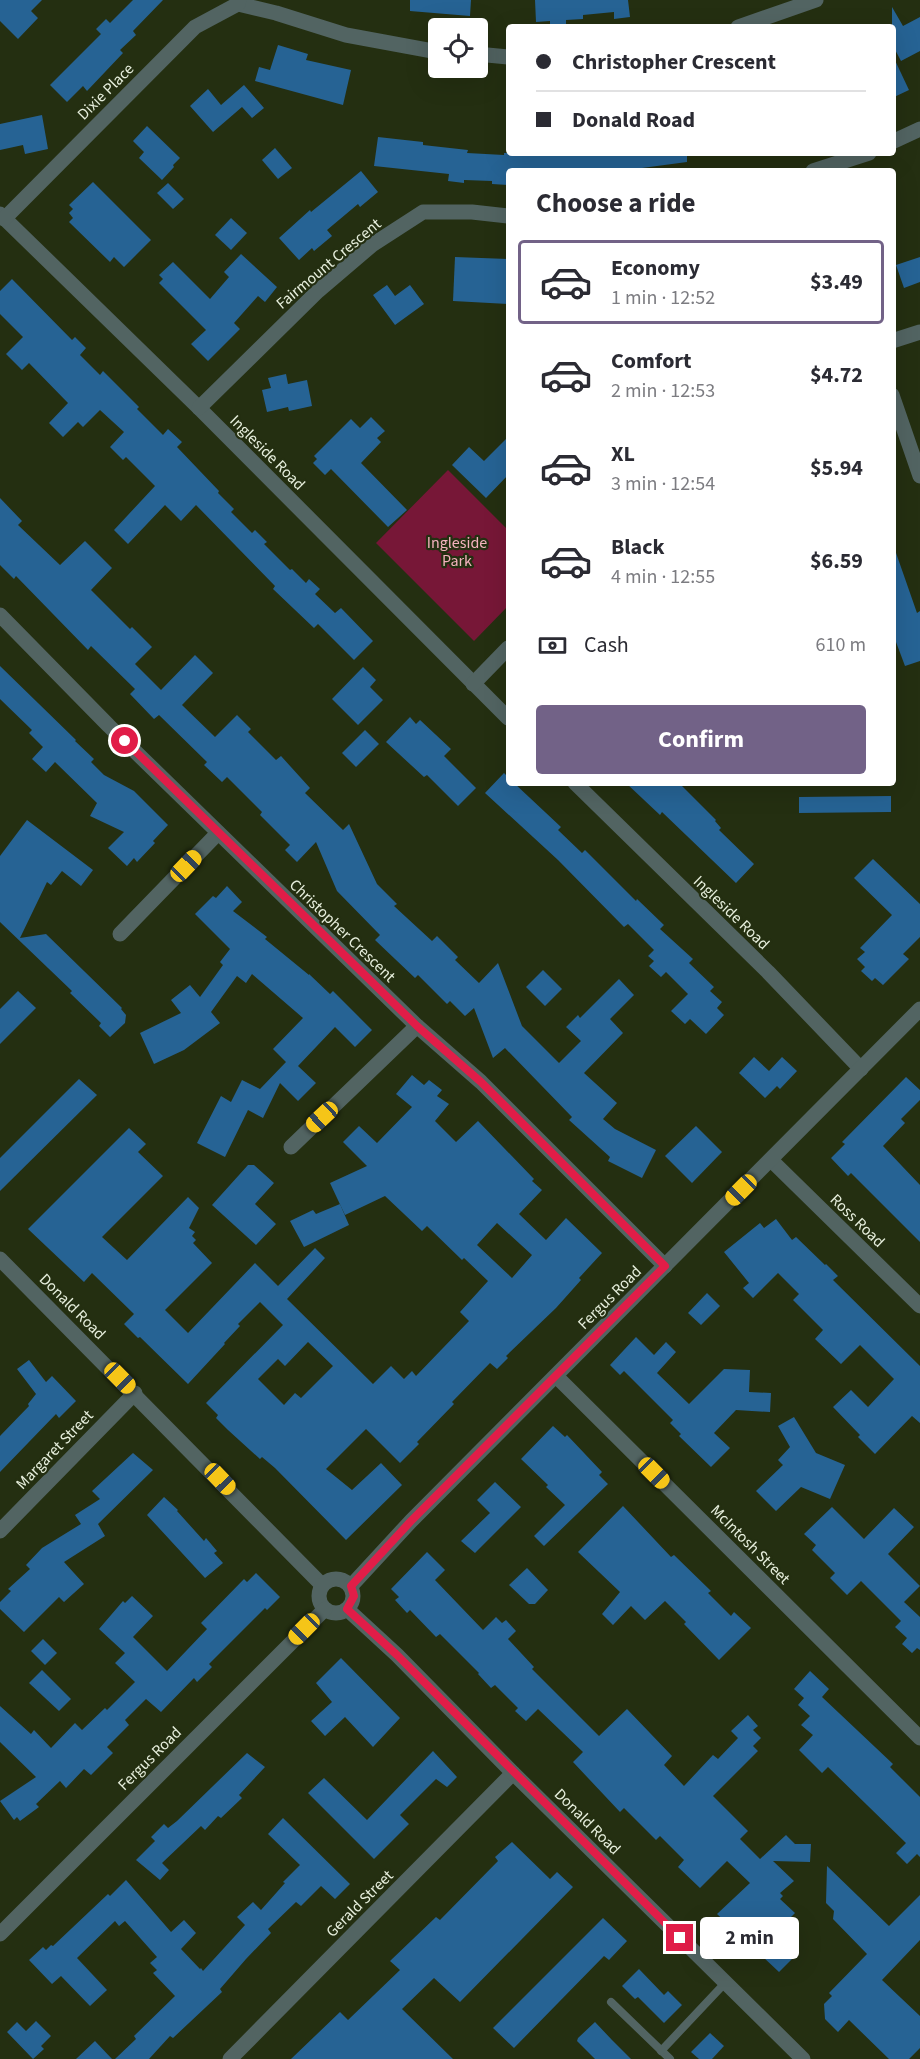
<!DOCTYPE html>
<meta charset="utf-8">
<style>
:root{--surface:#fff;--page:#f2f2f3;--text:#2b2b33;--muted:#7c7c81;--line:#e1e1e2;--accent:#726287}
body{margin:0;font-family:"Source Sans 3",sans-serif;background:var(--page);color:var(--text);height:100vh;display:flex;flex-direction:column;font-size:22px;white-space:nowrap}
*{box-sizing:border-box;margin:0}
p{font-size:20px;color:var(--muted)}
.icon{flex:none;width:33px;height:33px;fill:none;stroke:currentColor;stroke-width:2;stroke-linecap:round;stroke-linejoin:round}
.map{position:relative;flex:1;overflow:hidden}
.details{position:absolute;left:506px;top:168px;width:390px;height:618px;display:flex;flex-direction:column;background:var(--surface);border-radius:6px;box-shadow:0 6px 24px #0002}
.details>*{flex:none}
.hud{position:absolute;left:506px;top:24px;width:390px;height:132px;border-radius:6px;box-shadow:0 6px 24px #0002;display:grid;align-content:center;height:132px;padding:0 30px;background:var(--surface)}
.fabs{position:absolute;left:428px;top:18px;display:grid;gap:12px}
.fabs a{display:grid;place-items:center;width:60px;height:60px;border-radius:6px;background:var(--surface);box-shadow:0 6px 24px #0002;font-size:30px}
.end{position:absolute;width:27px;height:27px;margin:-14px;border:8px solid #e11d48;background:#fff;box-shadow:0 0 0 3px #fff}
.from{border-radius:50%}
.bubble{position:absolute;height:42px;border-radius:6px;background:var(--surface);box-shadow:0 6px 24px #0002;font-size:20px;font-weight:700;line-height:42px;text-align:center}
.car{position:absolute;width:18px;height:36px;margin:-18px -9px;border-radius:8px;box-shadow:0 0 4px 2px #0007;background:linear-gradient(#f5c518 24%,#345 0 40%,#f5c518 0 76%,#345 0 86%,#f5c518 0)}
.hud b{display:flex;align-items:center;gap:21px;height:57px;font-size:22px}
.hud b+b{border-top:2px solid var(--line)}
.hud i{width:15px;height:15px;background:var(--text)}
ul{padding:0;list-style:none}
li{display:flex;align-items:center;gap:18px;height:84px;margin:0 12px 9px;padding:0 18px;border:3px solid transparent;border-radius:6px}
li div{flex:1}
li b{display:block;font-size:22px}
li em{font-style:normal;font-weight:700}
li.current{border-color:var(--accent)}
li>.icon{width:54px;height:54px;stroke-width:1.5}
h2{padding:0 30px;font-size:27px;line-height:72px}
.pay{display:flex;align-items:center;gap:15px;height:66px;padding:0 30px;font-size:22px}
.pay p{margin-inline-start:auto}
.action{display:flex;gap:12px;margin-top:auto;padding:12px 30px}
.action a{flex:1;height:69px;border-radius:6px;background:var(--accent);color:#fff;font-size:24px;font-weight:700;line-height:69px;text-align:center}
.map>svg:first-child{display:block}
.green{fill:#771737}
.building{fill:#266394;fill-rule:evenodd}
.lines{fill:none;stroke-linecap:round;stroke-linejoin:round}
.service{stroke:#526462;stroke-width:8}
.minor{stroke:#526462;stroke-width:15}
.tertiary{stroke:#526462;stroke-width:15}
.route{stroke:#e11d48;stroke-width:8}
.labels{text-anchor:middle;stroke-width:4.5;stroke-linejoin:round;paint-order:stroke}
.street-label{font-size:16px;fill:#e7efdd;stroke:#242f11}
.park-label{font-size:16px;fill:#f4b2be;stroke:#242f11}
</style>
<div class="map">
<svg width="920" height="2059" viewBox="0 0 920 2059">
<rect width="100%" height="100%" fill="#242f11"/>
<path class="green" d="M448 470 508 530V606L474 641 376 543Z"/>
<g class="building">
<path d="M0 0H42L31 11 38 18 18 39 0 21Z"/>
<path d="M133 0H163L133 31 136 35 120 50 123 53 87 91 83 86 67 102 50 85 101 34 96 29 106 19 110 23Z"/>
<path d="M410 0H471L470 16 410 11Z"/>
<path d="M535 0H628L630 17 614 19V12L583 15V19L566 20V24L550 25V21L536 22Z"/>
<path d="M892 7 903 26 920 17V51L901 61 892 44Z"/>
<path d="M278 45 308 54 306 60 351 70 343 105 255 81 259 67 270 70Z"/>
<path d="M892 54 909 90 892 98Z"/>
<path d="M244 85 264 108 252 118 242 107 213 132 190 106 208 89 221 105Z"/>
<path d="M42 115 48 149 25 154 23 145 0 150V124Z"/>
<path d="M147 126 180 158 173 165 174 167 162 180 139 158 144 152 133 141Z"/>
<path d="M378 137 423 142V145L468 150 467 153 504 155V153H518V156L573 155V153H687V162L642 168 643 171H508V185L492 184V181L464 180V183L448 181 449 174 374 166Z"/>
<path d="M275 148 292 168 278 179 262 160Z"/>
<path d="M361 171 378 192 360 207 358 204 327 230 332 236 314 251 312 248 299 260 279 238 310 210 311 212Z"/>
<path d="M93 182 151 240 124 267 114 257 110 262 69 222 73 218 69 213 73 209 69 205Z"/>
<path d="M168 183 184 199 173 209 157 193Z"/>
<path d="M231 218 247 233 231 250 215 235Z"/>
<path d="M241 254 277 287 265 302 258 296 234 323 240 329 208 361 191 344 206 330 159 283 163 279 159 275 173 262 210 299 229 277 224 272Z"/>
<path d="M455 257 508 259V304L453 301Z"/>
<path d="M920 257V282L904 288 896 265Z"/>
<path d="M12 279 72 340 75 337 86 348 80 355 100 375 103 371 139 407 137 409 163 435 168 429 182 442 177 447 219 491 218 493 234 509 231 512 252 533 255 530 267 542 264 544 290 570 292 569 306 583 309 579 320 589 315 594 335 613 341 608 373 641 354 660 318 624 314 628 273 589 275 586 196 505 181 521 165 505 128 544 114 530 155 486 126 457 123 460 110 447 124 432 100 410 83 427 78 422 63 437 49 423 68 403 29 363 22 370 6 354 23 337 0 314V291Z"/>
<path d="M387 285 395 296 410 285 424 304 395 325 373 295Z"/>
<path d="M286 374 288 384 307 380 312 406 289 411 288 407 267 412 262 390 271 388 268 378Z"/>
<path d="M371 417 385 431 377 438 381 442 361 463 407 510 388 527 331 469 325 475 313 463 317 459 314 456 351 419 360 428Z"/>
<path d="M508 437V475L486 498 452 465 469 447 484 461Z"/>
<path d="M0 498 22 521 18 525 60 565 85 541 112 568 91 590 130 629 132 627 152 647 135 664 161 690 195 655 213 673 182 705 215 737 237 715 251 729 248 732 276 760 281 756 310 788 305 793 343 830 349 824 377 884 397 904 394 906 432 941 437 936 458 957 455 960 479 983 498 963 522 1026 559 1063 581 1041 566 1027 578 1015 580 1018 619 979 634 995 610 1019 623 1033 584 1073 617 1103 603 1119 615 1129 656 1150 642 1178 608 1161 610 1157 569 1120 572 1117 505 1048 493 1058 474 1008 465 1016 450 1001 447 1004 418 975 415 978 375 940 380 935 337 891 316 842 297 862 285 850 290 845 260 815 262 812 227 777 222 782 204 765 207 762 159 715 154 719 130 694 135 689 91 646 88 650 16 576 14 579 0 565Z"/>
<path d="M892 550H895L917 613 920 611V661L905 666 896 642 892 643Z"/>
<path d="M0 666 76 740 75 741 94 759 91 762 104 775 134 791 168 825 153 841 155 843 137 862 134 858 127 866 108 848 124 832 90 816 97 803 55 762 46 772 32 759 43 747 29 733 32 730 0 699Z"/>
<path d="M363 667 376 680 370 687 383 700 358 725 332 699Z"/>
<path d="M410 717 416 724 420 720 451 749 444 756 476 788 458 806 427 775 424 777 386 742Z"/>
<path d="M365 730 379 744 356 767 342 753Z"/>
<path d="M504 773 508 777V783H514L561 827 558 830 582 853 585 850 636 901 637 899 664 925 660 929 693 959 689 963 714 987 710 991 722 1002 717 1008 724 1015 706 1034 690 1019 685 1024 671 1011 688 994 666 972 661 977 649 966 654 961 648 956 654 950 628 924 624 927 558 860 485 793Z"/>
<path d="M626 783H679L716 820 715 821 721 828 719 830 754 864 736 883 662 812 660 815Z"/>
<path d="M891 796V812L799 813V797Z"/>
<path d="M27 820 93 870 81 886 62 871 51 885 47 882 20 938 46 934 122 1008 121 1009 126 1015 125 1023 110 1037 99 1026 101 1023 70 993 72 991 0 922V856Z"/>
<path d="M873 859 920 904V937L903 954 909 959 883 985 875 978 872 981 861 971 865 967 857 959 865 952 860 948 892 915 854 878Z"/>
<path d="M227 886 242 902 233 911 267 937 265 939 309 975V974L330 994 333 991 372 1030 355 1047 335 1027 298 1066 316 1083 298 1101 280 1083 263 1118 248 1110 225 1157 197 1143 221 1096 231 1102 242 1080 260 1089 286 1062 273 1049 303 1018 252 974 246 983 237 976 211 1012 220 1023 184 1050 154 1064 140 1033 181 1013 171 1000 190 985 200 997 223 965 220 962 230 949 195 914 213 896 216 898Z"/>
<path d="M543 970 562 989 545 1006 526 987Z"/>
<path d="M18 991 36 1008 0 1044V1009Z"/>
<path d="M754 1057 769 1071 782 1057 797 1071 780 1089 777 1086 765 1098 739 1073Z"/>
<path d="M412 1075 424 1085 429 1080 442 1090 437 1096 449 1104 435 1121 456 1142 478 1121 534 1179 532 1181 542 1190 519 1214 546 1240 566 1218 602 1253 579 1278 581 1280 556 1308 506 1356 508 1358 497 1369 490 1363 452 1402 454 1404 417 1442 419 1444 400 1463 366 1429 326 1469 352 1490 381 1463 402 1485 346 1540 275 1468 262 1457 260 1459 228 1430 216 1418 218 1415 206 1403 283 1325 260 1302 238 1324 240 1326 224 1343 225 1344 188 1384 140 1337 138 1338 124 1324 134 1314 92 1273 84 1282 28 1229 129 1128 146 1144 138 1152 163 1176 102 1237 127 1260 188 1197 199 1208 189 1228 195 1232 192 1236 196 1240 193 1243 212 1263 165 1310 188 1333 255 1263 278 1286 315 1248 325 1258 287 1299 373 1384 391 1366 404 1379 412 1371 416 1376 469 1321 460 1312 488 1281 464 1258 462 1260 427 1226 422 1231 385 1196 345 1215 330 1183 367 1166 343 1142 359 1126 377 1143 412 1107 396 1094ZM497 1223 532 1255 512 1278 477 1245ZM308 1342 333 1366 301 1398 295 1393 284 1405 258 1379 278 1359 285 1366Z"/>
<path d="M906 1077 920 1090V1100L901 1119 905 1123 883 1146 920 1185V1242L851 1173 848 1176 831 1158 845 1144 842 1142Z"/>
<path d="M79 1079 97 1095 0 1191V1158Z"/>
<path d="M696 1126 722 1152 692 1183 665 1156Z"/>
<path d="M248 1165H254L274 1183 255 1204 276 1224 256 1245 212 1205Z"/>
<path d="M340 1204 349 1225 304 1247 290 1221 313 1210 316 1214Z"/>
<path d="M776 1219 792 1240 796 1237 825 1265 826 1264 838 1276 833 1280 920 1366V1423L912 1416 875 1454 858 1437 860 1435 833 1407 851 1390 868 1407 894 1379 860 1345 841 1364 815 1339 823 1330 793 1300 799 1294 778 1273 753 1298 743 1288 749 1283 724 1252 760 1223 764 1228Z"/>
<path d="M707 1293 720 1306 701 1325 688 1313Z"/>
<path d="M636 1337 654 1355 666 1342 676 1352 657 1373 689 1404 724 1369 750 1370 749 1392 771 1393 770 1412 736 1410 714 1433 730 1448 711 1467 679 1436 681 1434 670 1423 673 1420 624 1371 620 1375 610 1365Z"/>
<path d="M29 1360 46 1382 52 1376 76 1401 59 1418 56 1414 0 1472V1436L29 1406 28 1404 36 1394 17 1369Z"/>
<path d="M794 1417 816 1453 845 1465 830 1499 801 1487 776 1511 756 1491 783 1465 778 1460 790 1447 778 1426Z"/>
<path d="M553 1426 565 1437 567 1435 602 1472 599 1475 608 1484 544 1546 534 1536 565 1505 546 1487 548 1485 521 1459Z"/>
<path d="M133 1453 153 1470 98 1524 105 1536 64 1562 84 1584 64 1602 59 1597 24 1632 0 1609V1602L11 1591 8 1589 30 1569 26 1565 42 1548 81 1524 75 1515 100 1499 92 1491Z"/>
<path d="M495 1482 521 1507 475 1553 461 1541 490 1513 477 1500Z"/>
<path d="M164 1497 178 1510 177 1511 204 1541 206 1538 217 1551 214 1553 223 1563 205 1578 147 1515Z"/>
<path d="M623 1506 671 1557 674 1555 711 1591 708 1593 731 1616 734 1612 751 1628 719 1660 684 1624 686 1622 665 1601 645 1620 631 1606 613 1625 602 1614 620 1592 578 1552Z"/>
<path d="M832 1507 864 1539 894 1508 914 1527 888 1554 920 1586 904 1602 920 1617V1650L917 1648 912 1653 902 1644 907 1638 895 1627 901 1621 861 1581 847 1595 830 1578 835 1573 812 1550 816 1545 804 1534Z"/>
<path d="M427 1552 445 1570 435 1580 483 1630 496 1617 502 1623 506 1620 516 1631 508 1639 534 1667 532 1669 599 1736 627 1709 672 1756 664 1765 684 1786 713 1755 718 1759 738 1738 731 1731 748 1715 758 1726 753 1730 761 1738 753 1746 758 1751 713 1796 748 1831 740 1839 760 1859 786 1835 795 1844H811L810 1862 773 1861 794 1881 780 1893 783 1896 780 1899 795 1913 789 1919 795 1924 791 1929 795 1933 788 1940 793 1944 785 1952 792 1959 779 1972 717 1914 750 1883 727 1861 700 1888 678 1867 684 1860 660 1836 656 1840 624 1808 620 1812 573 1762 583 1752 538 1709 526 1721 515 1711 518 1708 495 1685 491 1688 478 1674 479 1673 440 1634 436 1637 410 1610 407 1613 395 1600 399 1597 391 1589Z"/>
<path d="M527 1568 548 1590 535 1604H529L509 1585Z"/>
<path d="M256 1573 280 1597 267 1610 265 1608 209 1664 212 1667 197 1682 194 1678 161 1712 146 1699 125 1720 129 1725 107 1747 113 1753 91 1775 84 1769 66 1788 60 1781 36 1804 39 1807 20 1821 17 1817 14 1820 0 1801 36 1777 0 1742V1706L31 1734 34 1730 51 1748 75 1723 82 1730 105 1708 107 1710 135 1682 115 1663 125 1653 99 1629 123 1601 125 1603 132 1596 153 1616 133 1637 167 1671 207 1629 201 1623 244 1579 247 1582Z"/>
<path d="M43 1639 57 1653 45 1665 31 1651Z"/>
<path d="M341 1658 400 1718 373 1747 345 1717 325 1736 311 1721 332 1702 316 1683Z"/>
<path d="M42 1670 71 1699 59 1711 29 1683Z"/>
<path d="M810 1671 829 1689 822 1697 893 1764 890 1767 920 1797V1857L917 1854 907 1864 896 1853 906 1843 828 1767 822 1773 799 1750 813 1735 801 1725 810 1716 798 1705 804 1698 794 1689Z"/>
<path d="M433 1751 457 1777 447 1787 436 1779 400 1815 409 1824 374 1859 308 1793 324 1778 367 1820Z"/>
<path d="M247 1753 265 1767 239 1795 242 1798 221 1818 218 1816 205 1830 201 1826 162 1863 169 1870 160 1880 136 1860 155 1841 151 1837 164 1824 168 1828 177 1821Z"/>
<path d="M283 1818 350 1884 335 1899 321 1886 301 1906 296 1902 268 1929 271 1933 246 1959 220 1989 222 1992 173 2038 170 2036 149 2059H115L136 2039 134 2036 175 1996 153 1973 157 1970 150 1963 157 1957 125 1921 119 1926 115 1921 77 1958 107 1990 90 2006 61 1976 52 1984 29 1960 43 1947 46 1950 51 1945 53 1946 108 1894 110 1896 126 1880 171 1932 184 1920 196 1933 181 1949 200 1969 201 1968 203 1971 245 1925 237 1917 253 1902 261 1910 285 1883 283 1882 300 1865 268 1834Z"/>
<path d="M512 1842 550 1879 557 1872 573 1887 460 2002 434 1978 402 2009 453 2059H291L340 2012 348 2020 400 1970 390 1961 436 1917 440 1920 498 1861 495 1857Z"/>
<path d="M827 1866 889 1926 920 1895V1940L882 1980 920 2016V2048L909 2059H889L849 2020 838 2032 825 2019 824 2004 832 1996 829 1993 867 1954 833 1919 834 1911 826 1903Z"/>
<path d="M603 1918 627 1941 609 1960 604 1956 514 2048 493 2028Z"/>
<path d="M639 1969 664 1995 668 1991 682 2005 664 2023 638 1997 635 1999 622 1986Z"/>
<path d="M36 2021 51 2036 41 2046 44 2049 33 2059 7 2032 17 2022 26 2031Z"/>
<path d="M595 2022 612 2040 631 2059H595L577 2041 578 2038Z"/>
<path d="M710 2033 724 2046 712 2059H699L691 2052Z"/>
<path d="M95 2041 112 2059H76Z"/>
</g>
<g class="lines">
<g class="service">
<path d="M611 2002 670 2059"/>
<path d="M661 2051 725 1983"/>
</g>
<g class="minor">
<path d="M238 4 276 13 346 35 438 52"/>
<path d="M738 27 816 0"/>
<path d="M477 54 508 57"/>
<path d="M892 142 920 129"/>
<path d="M813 171 869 153"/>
<path d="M0 214 199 408 508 718"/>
<path d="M4 219 195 27 238 4 239 0"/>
<path d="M892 341 920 332"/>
<path d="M892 395 920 476"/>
<path d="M199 408 318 291 372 245 423 212H472L508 216"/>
<path d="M0 615 109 726 417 1026 481 1082 665 1266"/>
<path d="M473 684 508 648"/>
<path d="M575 783 768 972 861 1069"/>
<path d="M120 934 218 833"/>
<path d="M291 1147 417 1026"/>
<path d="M771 1160 920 1306"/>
<path d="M556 1376 920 1738"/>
<path d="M0 1531 135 1393"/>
<path d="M230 2059 513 1773"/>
</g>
<g class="tertiary">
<path d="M0 1259 322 1585"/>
<circle cx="336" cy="1596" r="17"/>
<path d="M351 1586 411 1521 920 1009"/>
<path d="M347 1609 397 1655 513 1773 803 2059"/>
<path d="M0 1934 325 1609"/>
</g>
</g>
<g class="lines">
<path class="route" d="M125 741 417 1026 481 1082 665 1266 411 1521 351 1586 354 1596 347 1609 397 1655 680 1938"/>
</g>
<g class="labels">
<g class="street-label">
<text transform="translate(105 91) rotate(-45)" y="6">Dixie Place</text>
<text transform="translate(328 263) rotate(-40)" y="6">Fairmount Crescent</text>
<text transform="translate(268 452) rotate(45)" y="6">Ingleside Road</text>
<text transform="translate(732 912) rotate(44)" y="6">Ingleside Road</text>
<text transform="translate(343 930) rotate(44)" y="6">Christopher Crescent</text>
<text transform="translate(858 1220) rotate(44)" y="6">Ross Road</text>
<text transform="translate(609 1297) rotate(-45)" y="6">Fergus Road</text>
<text transform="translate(73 1306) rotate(45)" y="6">Donald Road</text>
<text transform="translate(54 1449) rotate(-46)" y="6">Margaret Street</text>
<text transform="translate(751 1544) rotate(45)" y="6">McIntosh Street</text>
<text transform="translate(149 1758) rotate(-45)" y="6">Fergus Road</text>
<text transform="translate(588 1821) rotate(45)" y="6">Donald Road</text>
<text transform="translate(359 1903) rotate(-45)" y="6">Gerald Street</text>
</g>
<g class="park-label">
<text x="457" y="548">Ingleside<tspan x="457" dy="18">Park</tspan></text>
</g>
</g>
</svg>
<div class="fabs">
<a><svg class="icon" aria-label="locate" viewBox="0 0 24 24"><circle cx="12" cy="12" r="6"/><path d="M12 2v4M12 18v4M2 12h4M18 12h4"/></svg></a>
</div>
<i class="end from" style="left:125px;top:741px"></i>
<i class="end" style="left:680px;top:1938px"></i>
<div class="bubble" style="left:700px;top:1917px;width:99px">2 min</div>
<i class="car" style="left:186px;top:866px;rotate:44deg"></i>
<i class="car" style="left:322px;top:1117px;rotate:227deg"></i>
<i class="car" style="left:741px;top:1190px;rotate:225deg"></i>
<i class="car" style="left:120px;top:1378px;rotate:135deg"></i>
<i class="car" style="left:654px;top:1473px;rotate:135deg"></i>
<i class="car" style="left:220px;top:1479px;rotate:136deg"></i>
<i class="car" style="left:304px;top:1629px;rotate:225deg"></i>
<div class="hud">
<b><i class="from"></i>Christopher Crescent</b>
<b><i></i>Donald Road</b>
</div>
<section class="details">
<h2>Choose a ride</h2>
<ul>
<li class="current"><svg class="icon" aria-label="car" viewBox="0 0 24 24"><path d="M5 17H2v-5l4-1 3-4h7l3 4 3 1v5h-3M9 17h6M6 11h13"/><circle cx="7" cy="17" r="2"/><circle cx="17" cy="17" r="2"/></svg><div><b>Economy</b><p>1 min · 12:52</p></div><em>$3.49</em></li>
<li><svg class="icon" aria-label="car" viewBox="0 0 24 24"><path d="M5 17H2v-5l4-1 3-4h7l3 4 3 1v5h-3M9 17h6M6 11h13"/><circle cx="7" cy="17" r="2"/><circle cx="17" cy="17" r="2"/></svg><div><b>Comfort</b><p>2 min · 12:53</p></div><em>$4.72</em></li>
<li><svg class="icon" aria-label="car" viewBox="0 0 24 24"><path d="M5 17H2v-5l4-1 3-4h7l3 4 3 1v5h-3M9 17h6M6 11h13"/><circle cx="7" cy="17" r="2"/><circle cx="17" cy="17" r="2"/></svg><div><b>XL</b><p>3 min · 12:54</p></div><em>$5.94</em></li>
<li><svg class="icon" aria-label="car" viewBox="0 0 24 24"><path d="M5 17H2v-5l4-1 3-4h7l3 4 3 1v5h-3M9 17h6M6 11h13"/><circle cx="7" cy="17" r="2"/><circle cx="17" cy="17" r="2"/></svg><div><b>Black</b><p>4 min · 12:55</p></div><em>$6.59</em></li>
</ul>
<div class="pay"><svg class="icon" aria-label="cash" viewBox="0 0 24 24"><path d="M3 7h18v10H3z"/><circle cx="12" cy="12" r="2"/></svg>Cash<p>610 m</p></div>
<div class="action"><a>Confirm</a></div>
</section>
</div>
